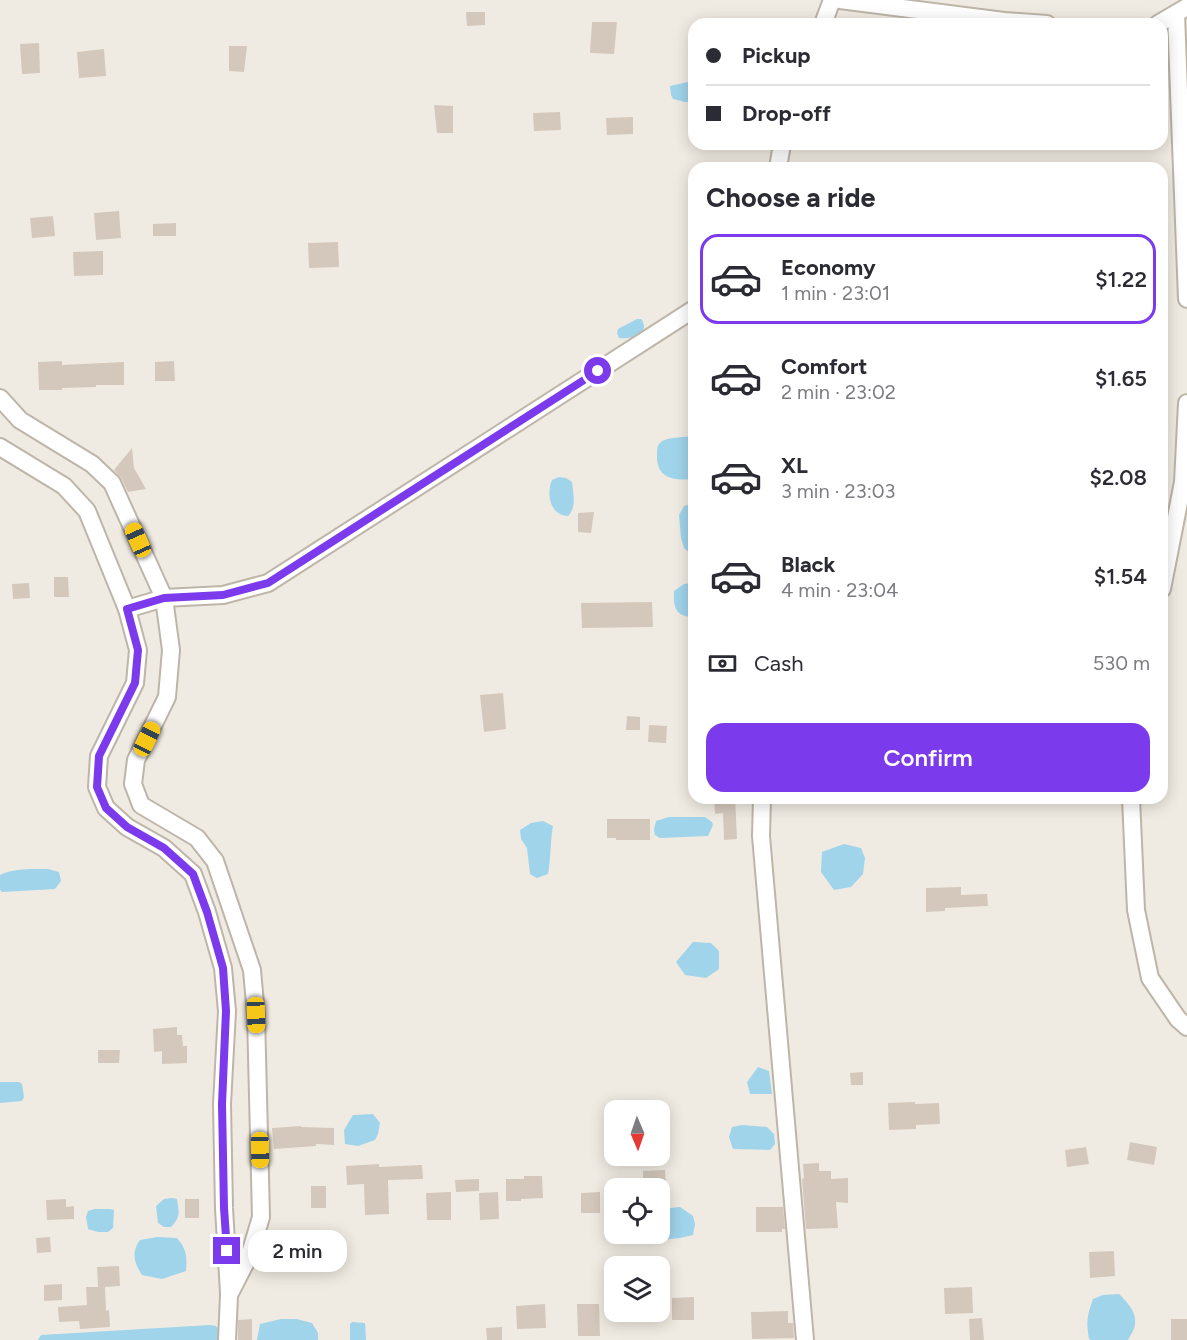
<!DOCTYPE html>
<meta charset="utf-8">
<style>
:root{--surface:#fff;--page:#f2f2f3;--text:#2b2b33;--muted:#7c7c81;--line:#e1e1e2;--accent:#7c3aed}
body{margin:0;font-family:Figtree,sans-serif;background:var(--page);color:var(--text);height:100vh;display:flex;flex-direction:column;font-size:22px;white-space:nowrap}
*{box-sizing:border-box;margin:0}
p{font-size:20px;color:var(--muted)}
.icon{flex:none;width:33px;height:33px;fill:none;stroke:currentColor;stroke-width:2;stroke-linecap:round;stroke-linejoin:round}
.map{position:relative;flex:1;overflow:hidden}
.panel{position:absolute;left:688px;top:162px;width:480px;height:642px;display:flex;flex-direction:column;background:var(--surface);border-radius:18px;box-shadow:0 3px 15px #0003}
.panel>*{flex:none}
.hud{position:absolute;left:688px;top:18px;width:480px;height:132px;border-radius:18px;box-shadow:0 3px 15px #0003;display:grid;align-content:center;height:132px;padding:0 18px;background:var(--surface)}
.needle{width:39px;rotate:178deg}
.buttons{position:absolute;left:604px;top:1100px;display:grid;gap:12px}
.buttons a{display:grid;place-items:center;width:66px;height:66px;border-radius:12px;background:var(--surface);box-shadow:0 3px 15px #0003;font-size:30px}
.end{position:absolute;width:27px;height:27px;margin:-14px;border:8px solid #7c3aed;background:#fff;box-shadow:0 0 0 3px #fff}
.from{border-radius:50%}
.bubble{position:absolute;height:42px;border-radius:18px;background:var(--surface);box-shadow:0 3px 15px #0003;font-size:20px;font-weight:600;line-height:42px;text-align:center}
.car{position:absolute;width:18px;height:36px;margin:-18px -9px;border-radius:8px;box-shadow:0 0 4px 2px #0007;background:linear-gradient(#f5c518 24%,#345 0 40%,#f5c518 0 76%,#345 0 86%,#f5c518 0)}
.hud b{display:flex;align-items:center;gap:21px;height:57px;font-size:22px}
.hud b+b{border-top:2px solid var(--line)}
.hud i{width:15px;height:15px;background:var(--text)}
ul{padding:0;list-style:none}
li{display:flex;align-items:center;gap:18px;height:90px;margin:0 12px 9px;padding:0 6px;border:3px solid transparent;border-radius:18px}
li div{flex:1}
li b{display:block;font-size:22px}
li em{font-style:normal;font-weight:600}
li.current{border-color:var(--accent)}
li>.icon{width:54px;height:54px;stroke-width:1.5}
h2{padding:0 18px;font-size:27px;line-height:72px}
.pay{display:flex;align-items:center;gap:15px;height:66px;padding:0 18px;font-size:22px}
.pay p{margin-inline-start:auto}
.primary-button{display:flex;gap:12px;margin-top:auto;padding:12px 18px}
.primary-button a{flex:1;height:69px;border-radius:18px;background:var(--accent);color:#fff;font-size:24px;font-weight:600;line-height:69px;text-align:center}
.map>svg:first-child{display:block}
.water{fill:#a0d4eb}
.building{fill:#d4c8bc}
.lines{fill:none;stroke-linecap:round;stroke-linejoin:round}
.street-casing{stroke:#beb5a9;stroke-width:20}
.street{stroke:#fff;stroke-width:16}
.route{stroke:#7c3aed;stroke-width:8}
</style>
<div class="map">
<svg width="1187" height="1340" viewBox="0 0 1187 1340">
<rect width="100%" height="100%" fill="#f0ebe2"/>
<g class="water">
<path d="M688 82 694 83V102H685L673 99 671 95 670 86Z"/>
<path d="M637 319H641C652 333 631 340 619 338L617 333 618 329Z"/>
<path d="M694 436V479C675 481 656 479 657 455 657 450 657 445 661 442 667 437 687 437 694 436Z"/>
<path d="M559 477 566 478 572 482C573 493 577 507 568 516 550 515 546 495 552 480Z"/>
<path d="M694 503V554H691L684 548 681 538 679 515 684 506Z"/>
<path d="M694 583V617C676 617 673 608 674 591L684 584Z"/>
<path d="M669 817H705L712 822 713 825 708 836 660 838 655 835 654 829 656 821Z"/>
<path d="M543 821 553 826C550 842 551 858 548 874L537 878 530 874 527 848 521 839 520 830 531 823Z"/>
<path d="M844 844 861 848 865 858 863 874 851 887 834 890 821 872 822 852Z"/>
<path d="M48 869 59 872 61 881 55 889 2 892 0 890V875C13 868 33 869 48 869Z"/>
<path d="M693 942 711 943 719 951V969L706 978 685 975 676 962Z"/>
<path d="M758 1067 769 1071 772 1094H750L747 1082Z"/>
<path d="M0 1082H19L22 1084 24 1097 22 1101 0 1103Z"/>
<path d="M373 1114 380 1123 378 1134 375 1140 358 1146 345 1144 344 1130 353 1115Z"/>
<path d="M742 1125 767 1127 774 1134 775 1144 770 1150 733 1149 729 1137 732 1127Z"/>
<path d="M172 1198 177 1199C179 1212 181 1217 171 1227H164L158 1223 156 1206 164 1199Z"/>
<path d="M680 1207 693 1216 695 1224 693 1235 680 1238 661 1240 646 1234 660 1233V1209Z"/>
<path d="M95 1209H110L114 1210 113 1228 108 1232H98L88 1229 86 1217 88 1211Z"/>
<path d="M157 1237 177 1238C187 1250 187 1256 186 1271L162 1279 142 1275C134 1263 131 1252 140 1240Z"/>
<path d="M1119 1294C1127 1302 1137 1312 1135 1325 1134 1330 1130 1336 1128 1340H1091L1089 1339C1086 1322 1087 1316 1093 1299L1103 1295Z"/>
<path d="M281 1319H297L312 1323 318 1333V1340H257L260 1324Z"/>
<path d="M352 1322 365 1323 366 1340H350V1324Z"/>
<path d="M210 1325 216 1326 220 1331 219 1340H38L41 1335Z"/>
</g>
<g class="building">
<path d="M466 12H485V25L467 26Z"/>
<path d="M592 22H617L614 54 590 53Z"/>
<path d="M39 43 40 73 22 74 20 44Z"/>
<path d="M229 46H247L244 72 229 71Z"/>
<path d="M104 49 106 76 79 78 77 52Z"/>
<path d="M434 105 453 106V133H437Z"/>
<path d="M560 112 561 130 534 131 533 113Z"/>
<path d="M633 117V134L607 135 606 118Z"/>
<path d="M119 211 121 238 96 240 94 213Z"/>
<path d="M53 216 55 236 32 238 30 218Z"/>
<path d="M176 223V236H153V224Z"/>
<path d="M338 242 339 267 309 268 308 243Z"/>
<path d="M103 251V275L74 276 73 252Z"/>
<path d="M62 361V365L124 362V385H96V387L62 388V390H39L38 362Z"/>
<path d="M174 361 175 381H155V362Z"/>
<path d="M132 448 134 468 146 489 128 492 121 478 114 470Z"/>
<path d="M594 512 591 533 578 532V513Z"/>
<path d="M54 577H68L69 597H54Z"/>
<path d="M29 583 30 598 13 599 12 584Z"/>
<path d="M652 602 653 627 582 628 581 603Z"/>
<path d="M503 693 506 729 484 732 480 695Z"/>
<path d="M627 716 640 717V730H626Z"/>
<path d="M649 725 667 726 666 743 648 742Z"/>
<path d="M714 798H735L737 839 724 840 723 813 715 814Z"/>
<path d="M607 819H650V840H616V838H607Z"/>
<path d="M961 887V895L987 894 988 906 945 908V911L926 912V888Z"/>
<path d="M177 1027V1035H182L183 1046H187V1063L162 1064V1051L154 1052 153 1029Z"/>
<path d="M98 1050H120L119 1063H98Z"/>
<path d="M863 1072V1085H851L850 1073Z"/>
<path d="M915 1102V1104L939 1103 940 1124 916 1125V1129L889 1130 888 1103Z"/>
<path d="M301 1126V1127L334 1128V1145L316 1144V1146L274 1149 272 1128Z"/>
<path d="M1130 1142 1157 1147 1154 1165 1127 1160Z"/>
<path d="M1086 1147 1089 1164 1067 1167 1065 1150Z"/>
<path d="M819 1163V1171H831V1179L848 1178V1203L836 1202 838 1228 806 1229 802 1179 804 1178 803 1164Z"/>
<path d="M379 1164V1167L422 1165 423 1179 388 1180 389 1214 365 1215 364 1184 347 1185 346 1166Z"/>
<path d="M665 1170 666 1188H643V1171Z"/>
<path d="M524 1176H542L543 1198 521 1199V1201H506V1179H524Z"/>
<path d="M479 1179V1191L456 1192 455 1180Z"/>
<rect x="311" y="1186" width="15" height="22"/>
<path d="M451 1192V1220H427L426 1193Z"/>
<path d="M498 1192 499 1219 480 1220 479 1193Z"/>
<path d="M600 1192V1213H581V1193Z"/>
<path d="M66 1199V1207L74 1206V1219L47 1220 46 1200Z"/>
<rect x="185" y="1199" width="14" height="19"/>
<path d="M756 1207H783L785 1229H782V1232H756Z"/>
<path d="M50 1237 51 1252 37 1253 36 1238Z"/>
<path d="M1114 1251 1115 1276 1090 1278 1089 1252Z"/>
<path d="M119 1266 120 1286 105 1287 106 1311 109 1310 110 1327 80 1329 79 1321 59 1322 58 1307 87 1305 86 1287H98L97 1267Z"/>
<path d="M62 1284V1300L44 1301V1285Z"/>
<path d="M972 1287 973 1313 945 1314 944 1288Z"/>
<path d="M694 1297V1320H672V1298Z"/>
<path d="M545 1304 546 1328 517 1329 516 1306Z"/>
<path d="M577 1304H599L600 1336H578Z"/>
<path d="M788 1311V1323H793L794 1338 752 1339 751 1312Z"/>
<path d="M982 1318 984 1340H970L969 1319Z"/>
<path d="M252 1319V1340H238V1320Z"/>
<rect x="1171" y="1319" width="16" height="21"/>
<path d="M502 1327V1340H487L486 1328Z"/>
</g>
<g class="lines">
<defs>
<g id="street">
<path d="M840 0 1004 21 1047 24"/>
<path d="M1176 14 1187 299"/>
<path d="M823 24 832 0"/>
<path d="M1158 24 1187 7"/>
<path d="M778 168 782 144"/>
<path d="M0 398 20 420 92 464 112 483 164 598 171 650 167 697 136 760 133 784 141 805 197 838 215 861 252 970 256 1015 261 1217 250 1254 229 1295 227 1340"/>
<path d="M0 447 64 486 87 511 127 609 138 650 135 683 99 756 97 787 106 808 127 827 164 848 193 874 207 912 223 968 227 1011 222 1104 224 1208 229 1293"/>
<path d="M1162 589 1183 482 1187 403"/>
<path d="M127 609 164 598 223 595 268 583 694 309"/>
<path d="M762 798 761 836 805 1340"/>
<path d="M1131 798 1136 910 1150 978 1178 1019 1187 1027"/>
</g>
</defs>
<use href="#street" class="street-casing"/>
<use href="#street" class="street"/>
</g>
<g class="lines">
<path class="route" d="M227 1251 224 1208 222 1104 226 1011 223 968 207 912 193 874 164 848 127 827 106 808 97 787 99 756 135 683 138 650 127 609 164 598 223 595 268 583 598 371"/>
</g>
</svg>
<div class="buttons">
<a><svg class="needle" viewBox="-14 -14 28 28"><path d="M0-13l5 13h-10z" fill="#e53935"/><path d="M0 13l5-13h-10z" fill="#7c7c81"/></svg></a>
<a><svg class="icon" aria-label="locate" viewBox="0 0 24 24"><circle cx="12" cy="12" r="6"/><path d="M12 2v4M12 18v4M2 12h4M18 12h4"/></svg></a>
<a><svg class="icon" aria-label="layers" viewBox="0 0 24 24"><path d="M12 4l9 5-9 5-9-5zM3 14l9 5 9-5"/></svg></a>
</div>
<i class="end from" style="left:598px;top:371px"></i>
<i class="end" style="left:227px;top:1251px"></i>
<div class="bubble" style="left:248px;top:1230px;width:99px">2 min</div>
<i class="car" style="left:138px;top:540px;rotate:336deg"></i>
<i class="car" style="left:147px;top:739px;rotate:26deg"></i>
<i class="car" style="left:256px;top:1015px;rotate:178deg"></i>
<i class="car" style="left:260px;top:1150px;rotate:179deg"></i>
<div class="hud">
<b><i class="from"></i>Pickup</b>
<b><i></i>Drop-off</b>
</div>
<section class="panel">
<h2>Choose a ride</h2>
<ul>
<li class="current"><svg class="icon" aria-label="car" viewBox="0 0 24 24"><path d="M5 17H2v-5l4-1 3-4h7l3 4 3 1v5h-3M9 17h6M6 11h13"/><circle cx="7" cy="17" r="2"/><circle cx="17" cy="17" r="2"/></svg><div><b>Economy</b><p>1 min · 23:01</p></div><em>$1.22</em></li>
<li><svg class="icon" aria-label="car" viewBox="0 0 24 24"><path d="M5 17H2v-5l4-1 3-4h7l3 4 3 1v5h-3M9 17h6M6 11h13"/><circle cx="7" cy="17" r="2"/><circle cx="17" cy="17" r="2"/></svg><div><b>Comfort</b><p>2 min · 23:02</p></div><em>$1.65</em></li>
<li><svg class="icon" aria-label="car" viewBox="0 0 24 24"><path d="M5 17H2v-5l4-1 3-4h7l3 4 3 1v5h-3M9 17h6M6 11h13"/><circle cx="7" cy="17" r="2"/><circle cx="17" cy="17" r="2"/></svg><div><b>XL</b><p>3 min · 23:03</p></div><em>$2.08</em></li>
<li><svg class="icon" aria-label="car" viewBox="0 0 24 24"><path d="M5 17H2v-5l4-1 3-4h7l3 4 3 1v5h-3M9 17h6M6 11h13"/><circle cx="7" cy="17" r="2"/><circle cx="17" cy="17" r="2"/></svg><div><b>Black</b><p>4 min · 23:04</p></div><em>$1.54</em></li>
</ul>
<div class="pay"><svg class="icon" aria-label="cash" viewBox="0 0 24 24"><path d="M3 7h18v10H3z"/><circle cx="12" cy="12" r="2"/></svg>Cash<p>530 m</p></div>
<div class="primary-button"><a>Confirm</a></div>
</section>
</div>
